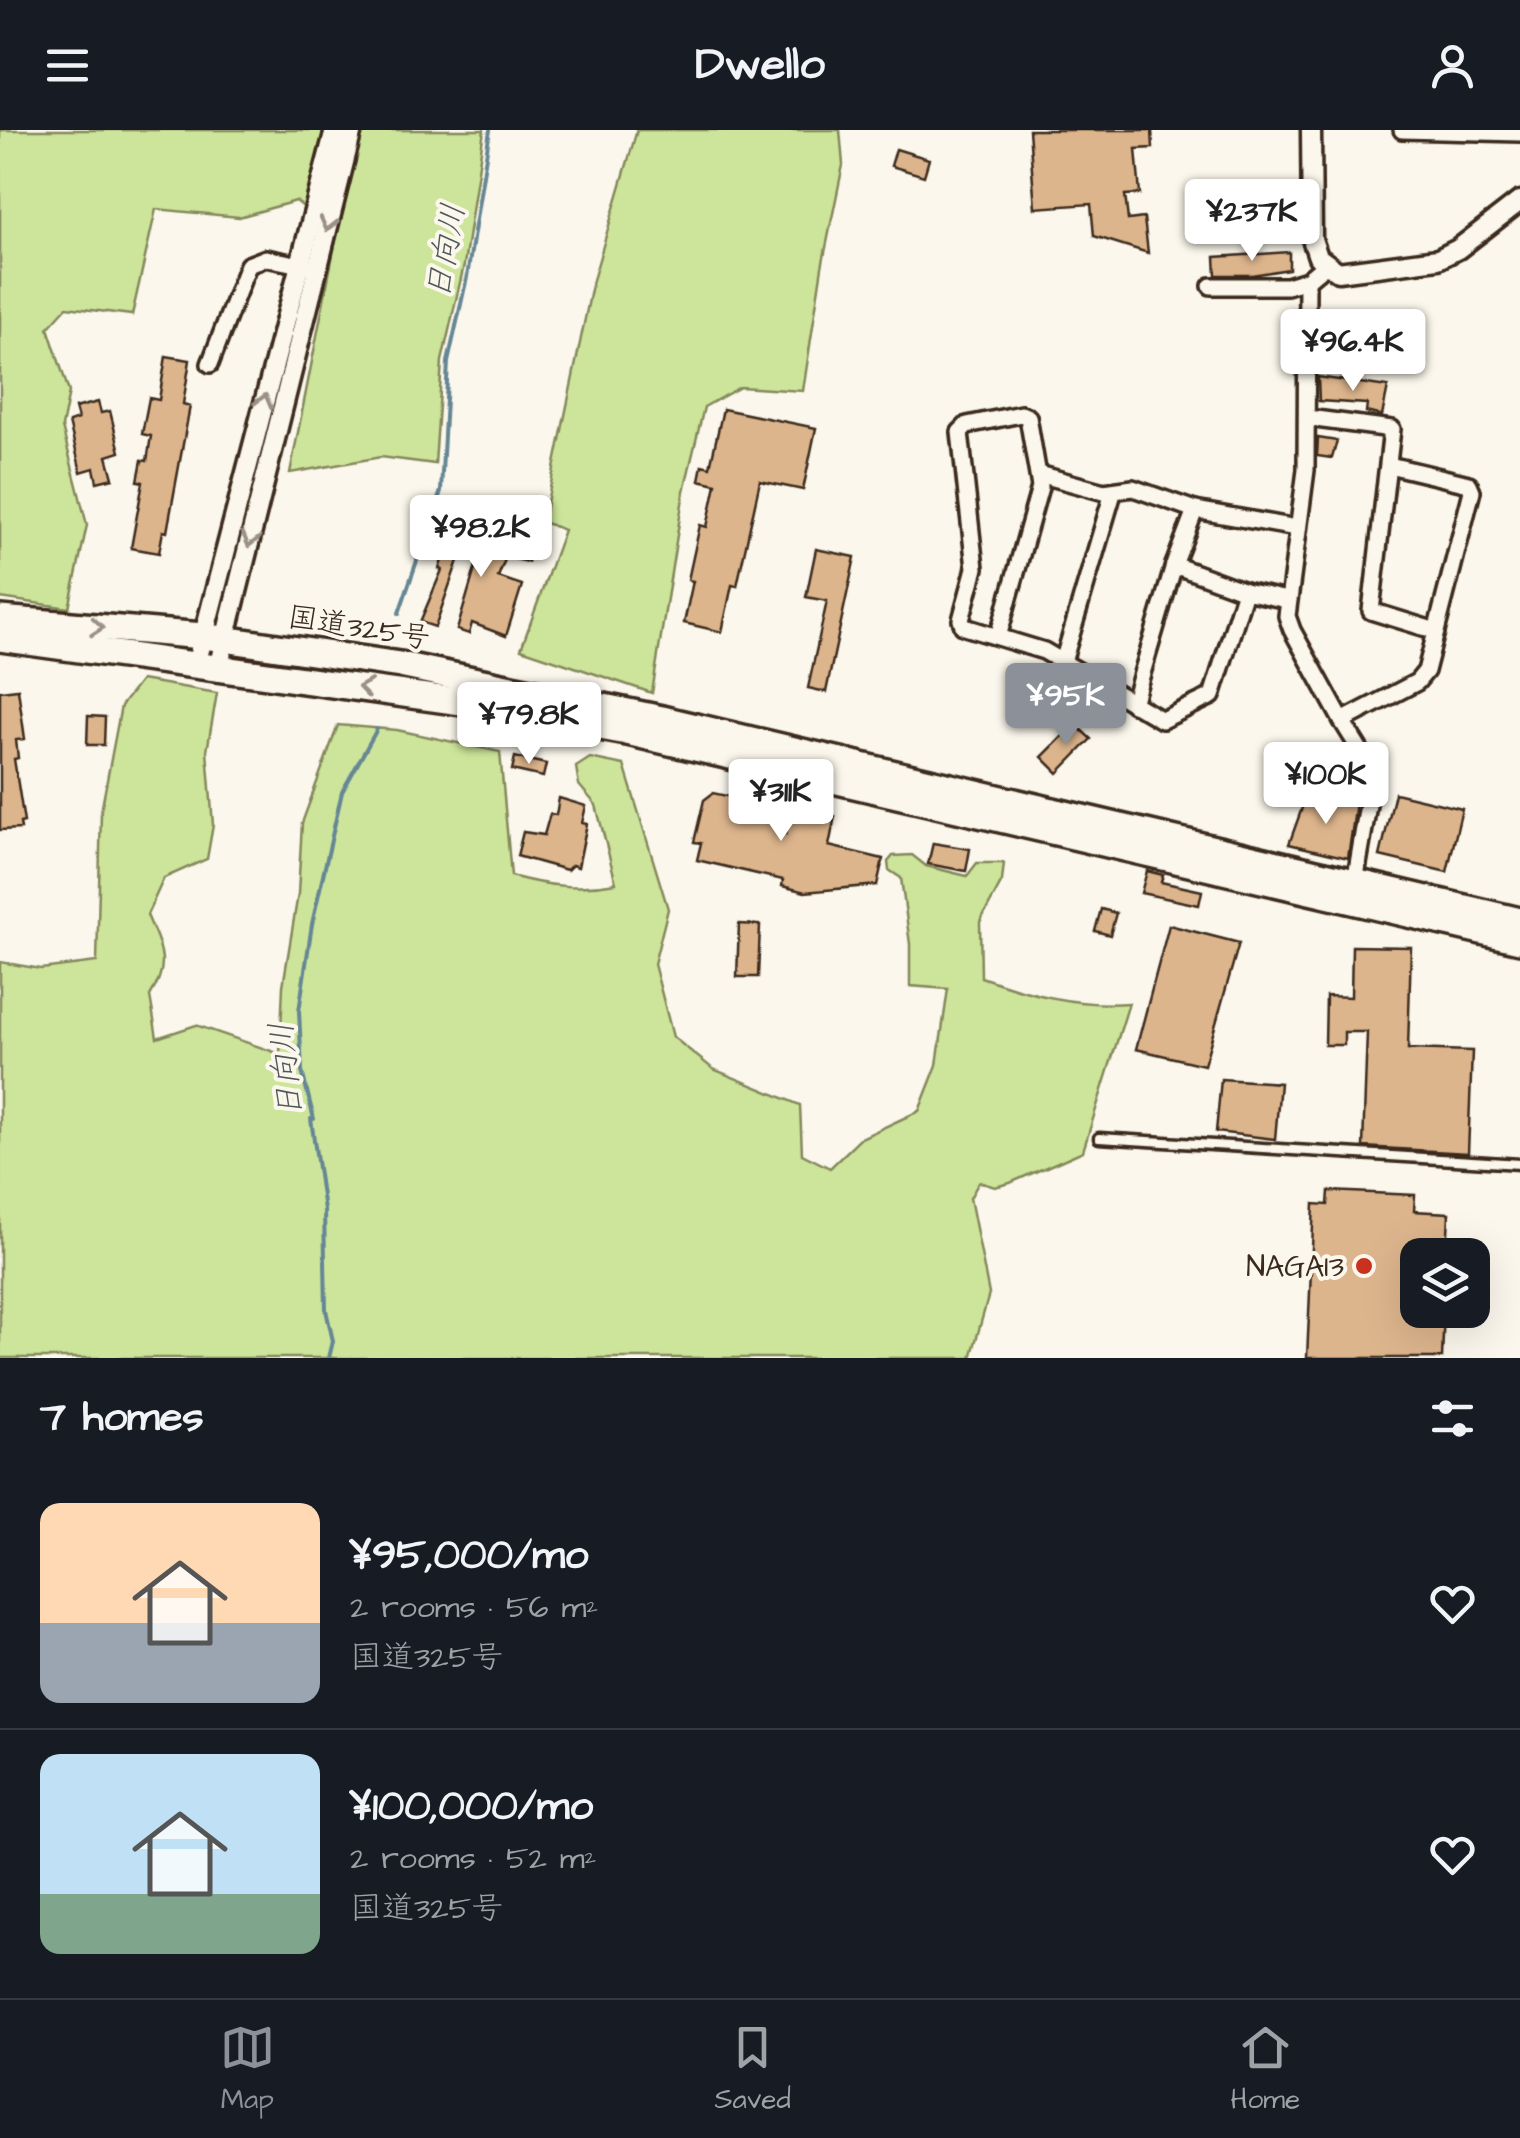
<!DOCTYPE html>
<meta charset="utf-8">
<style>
:root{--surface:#171b24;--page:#242831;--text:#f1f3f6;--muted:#9ea1a6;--line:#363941;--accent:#8c9099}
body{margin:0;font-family:"Architects Daughter","Klee One",sans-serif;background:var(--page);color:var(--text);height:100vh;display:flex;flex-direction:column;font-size:38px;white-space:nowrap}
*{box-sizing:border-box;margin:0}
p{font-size:32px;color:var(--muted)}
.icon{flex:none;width:55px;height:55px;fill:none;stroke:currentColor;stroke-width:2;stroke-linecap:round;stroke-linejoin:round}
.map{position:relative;height:1228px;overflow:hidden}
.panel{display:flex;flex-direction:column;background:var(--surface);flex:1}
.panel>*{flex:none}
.tools{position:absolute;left:1400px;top:1108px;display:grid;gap:20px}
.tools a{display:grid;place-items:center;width:90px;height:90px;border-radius:20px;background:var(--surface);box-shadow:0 10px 40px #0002;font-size:50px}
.price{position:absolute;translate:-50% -85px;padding:0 22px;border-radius:10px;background:#fff;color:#222;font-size:32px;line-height:65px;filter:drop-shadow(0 2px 5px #0008)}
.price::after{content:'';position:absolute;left:50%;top:60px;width:30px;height:22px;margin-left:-15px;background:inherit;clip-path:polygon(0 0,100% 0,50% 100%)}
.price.current{background:var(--accent);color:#fff}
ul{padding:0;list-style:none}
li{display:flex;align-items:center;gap:30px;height:250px;padding:0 40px}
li+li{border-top:2px solid var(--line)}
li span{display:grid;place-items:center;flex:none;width:280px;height:200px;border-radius:20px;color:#555}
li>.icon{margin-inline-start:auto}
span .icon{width:120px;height:120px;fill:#fffc;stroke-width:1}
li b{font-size:42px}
h2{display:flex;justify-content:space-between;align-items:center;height:120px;padding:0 40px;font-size:42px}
header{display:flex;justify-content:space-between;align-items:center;height:130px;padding:0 40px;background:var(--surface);font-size:45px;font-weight:800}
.menu{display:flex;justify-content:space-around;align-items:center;height:140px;border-top:2px solid var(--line);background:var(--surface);font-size:28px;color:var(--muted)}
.menu a{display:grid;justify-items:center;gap:5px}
.menu .current{color:var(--accent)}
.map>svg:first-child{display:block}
.green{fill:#cde59b;stroke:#84885c;stroke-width:2.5}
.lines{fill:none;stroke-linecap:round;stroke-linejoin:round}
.stream{stroke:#658694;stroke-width:4}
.building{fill:#ddb58d;stroke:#3b2a1e;stroke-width:2.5}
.service-casing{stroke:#3b2a1e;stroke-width:15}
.minor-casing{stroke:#3b2a1e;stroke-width:22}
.tertiary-casing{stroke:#3b2a1e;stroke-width:25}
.trunk-casing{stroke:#3b2a1e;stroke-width:32}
.service{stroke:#fbf7ec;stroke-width:8}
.minor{stroke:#fbf7ec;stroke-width:15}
.tertiary{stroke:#fbf7ec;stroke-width:18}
.trunk{stroke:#fbf7ec;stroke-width:25}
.oneway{stroke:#9b9085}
.poi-dot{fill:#c8321e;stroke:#fbf7ec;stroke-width:4}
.labels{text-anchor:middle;stroke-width:8;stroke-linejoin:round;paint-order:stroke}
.street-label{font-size:30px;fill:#3b2a1e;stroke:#fbf7ec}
.poi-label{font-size:30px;fill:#3b2a1e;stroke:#fbf7ec;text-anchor:end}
.water-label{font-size:32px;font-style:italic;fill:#505859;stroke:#fbf7ec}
</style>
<header><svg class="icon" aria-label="menu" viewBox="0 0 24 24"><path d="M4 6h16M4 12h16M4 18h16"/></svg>Dwello<svg class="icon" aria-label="person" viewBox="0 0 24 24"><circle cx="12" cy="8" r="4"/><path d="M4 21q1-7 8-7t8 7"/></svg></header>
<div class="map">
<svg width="1520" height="1228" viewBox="0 0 1520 1228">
<rect width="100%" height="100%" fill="#fbf7ec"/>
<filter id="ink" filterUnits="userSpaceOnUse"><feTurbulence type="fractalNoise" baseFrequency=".01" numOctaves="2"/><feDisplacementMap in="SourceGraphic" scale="20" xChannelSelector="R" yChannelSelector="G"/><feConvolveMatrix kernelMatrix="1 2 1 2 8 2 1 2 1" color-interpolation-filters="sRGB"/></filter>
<g filter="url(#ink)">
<!-- green -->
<g class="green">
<polygon points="0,0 484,0 464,135 442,231 435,334 381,327 290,343 337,104 296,71 239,87 156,79 132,185 67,177 48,198 69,262 62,297 87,395 69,478 0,468"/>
<polygon points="637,0 840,0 843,35 822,137 803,261 740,257 704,277 684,361 652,563 521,519 564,400 543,392 593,150"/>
<path d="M141 550 217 563 207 621 213 695 207 729 164 748 147 785C161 818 171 834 150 866L157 908 196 895 280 924 283 856 298 764 302 693 338 595 397 600 500 622 511 746C547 756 579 760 616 753L596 675 579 655 576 637 590 628 624 635 668 779 654 834 673 907 713 939 800 975 802 1024 830 1038 861 1008 919 981 937 935 948 859 910 856V814L901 748 889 740 888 732 893 726 912 725 926 736 967 746 977 733H1004L1002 751 980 792 981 847C1029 864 1077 877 1129 873L1083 1021 1010 1053 995 1057 979 1052 970 1068 989 1164 971 1228H0V832L41 839 97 832 101 682 121 576Z"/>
</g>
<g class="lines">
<!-- stream -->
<g class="stream">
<polyline points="399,483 441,361 448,232 467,147 490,0"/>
<polyline points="329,1228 333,1211 326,1180 324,1080 311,989 314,989 302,941 299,881 312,794 342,662 377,599"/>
</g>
</g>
<!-- building -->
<g class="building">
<polygon points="1029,0 1152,0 1153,18 1136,19 1140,64 1125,65 1128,90 1144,88 1148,123 1094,106 1091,74 1035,78"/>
<polygon points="896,19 929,29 924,46 891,36"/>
<polygon points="1289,122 1289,139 1252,145 1216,145 1215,127"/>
<polygon points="166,226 190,230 183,274 190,276 167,402 163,401 159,423 131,418 143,352 138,351 142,330 147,331 151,306 142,304 149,268 159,270"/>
<polygon points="1318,247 1388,257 1382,286 1366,282 1367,274 1319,271"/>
<polygon points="98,272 101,283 110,281 120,322 107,326 113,348 97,352 94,338 81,342 69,292 78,289 75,278"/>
<polygon points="723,279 816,298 803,360 760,351 737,456 732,455 722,502 684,493 693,451 688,450 700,395 707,397 716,354 699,350 702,335 710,337"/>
<polygon points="1318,308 1337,311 1332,328 1317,326"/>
<polygon points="462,397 533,409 528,432 506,427 498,447 522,455 506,506 472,493 469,504 457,500 479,425 462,419 435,497 420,492 442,440 439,439 451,404 460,406"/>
<polygon points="816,419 855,427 826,562 808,558 827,471 806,467"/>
<polygon points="18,559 25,609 16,610 18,628 14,629 24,692 20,693 21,699 0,700 0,561"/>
<polygon points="88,586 105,587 104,615 87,615"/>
<polygon points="1075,594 1091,609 1058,643 1042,627"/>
<polygon points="515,627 546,634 543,647 512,640"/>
<polygon points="748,658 769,663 766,673 786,703 794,661 815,666 813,675 824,677 823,683 835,686 829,716 883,729 877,755 805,762 782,756 783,750 697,730 701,713 694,712 704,670 713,663 745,670"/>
<polygon points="1395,663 1462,679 1447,742 1380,726"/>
<polygon points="1357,666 1348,728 1289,714 1303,675"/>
<polygon points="559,668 586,676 582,693 587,694 578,737 572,735 567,740 517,726 523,702 544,705 550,684 556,685"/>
<polygon points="933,713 970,719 966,741 928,734"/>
<polygon points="1147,741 1163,745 1161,752 1202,761 1199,775 1141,763"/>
<polygon points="1101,779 1116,783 1110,805 1095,801"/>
<polygon points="739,794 760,795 758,847 737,847"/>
<polygon points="1169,795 1239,813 1204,935 1136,919"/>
<polygon points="1352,816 1411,817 1408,919 1472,921 1468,1023 1363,1017 1367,902 1344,902 1344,915 1325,915 1326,866 1351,867"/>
<polygon points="1221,949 1280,953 1275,1009 1216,1002"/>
<polygon points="1329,1061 1415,1065 1414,1081 1449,1083 1447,1125 1418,1125 1418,1180 1444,1180 1442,1228 1307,1228 1314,1074 1328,1075"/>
</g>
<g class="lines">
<!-- service casing -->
<g class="service-casing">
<polyline id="service" points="1099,1008 1520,1034"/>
</g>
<!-- minor casing -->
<g class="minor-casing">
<g id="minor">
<polyline points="1402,0 1520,3"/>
<polyline points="1307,150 1306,340 1287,486 1292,500 1342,591 1417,552 1426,541 1472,361 1469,354 1389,335"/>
<polyline points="1211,156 1287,156 1307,150 1325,135"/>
<polyline points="210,234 248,135 266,128 310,137"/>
<polyline points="1308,288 1392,299 1371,481 1436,501"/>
<polyline points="1039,344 1104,362 1133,358 1195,380 1297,398"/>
<polyline points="1174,435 1245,461"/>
<polyline points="998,507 1040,357 1028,287 1021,284 967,295 960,302 975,438 961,490 963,496 965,497 1044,521 1162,590 1212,566 1245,461 1287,470"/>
<polyline points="1063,532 1113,363"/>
<polyline points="1133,574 1174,435 1195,380"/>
<polyline points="1342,591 1365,628 1372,651 1354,758"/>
</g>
</g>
<!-- tertiary casing -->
<g class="tertiary-casing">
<g id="tertiary">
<polyline points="1311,0 1312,109 1318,127 1338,142 1438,129 1458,119 1520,71"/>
<polyline points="196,535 335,0"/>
<polyline points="218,538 352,0"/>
</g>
</g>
<!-- trunk casing -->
<g class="trunk-casing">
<g id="trunk">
<polyline points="0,489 203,506 400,535 662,589 1520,791"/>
<polyline points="0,508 476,574 627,602 1520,810"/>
</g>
</g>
<!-- service -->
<use href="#service" class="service"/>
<!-- minor -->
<use href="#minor" class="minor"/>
<!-- tertiary -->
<use href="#tertiary" class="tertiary"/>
<!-- trunk -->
<use href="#trunk" class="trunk"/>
</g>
<!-- one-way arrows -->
<defs><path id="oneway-chevron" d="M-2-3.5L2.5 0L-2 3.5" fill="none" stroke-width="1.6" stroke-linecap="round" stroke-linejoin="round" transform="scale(2.5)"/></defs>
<g class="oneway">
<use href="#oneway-chevron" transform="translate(328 94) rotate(104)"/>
<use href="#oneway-chevron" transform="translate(264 271) rotate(-75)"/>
<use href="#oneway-chevron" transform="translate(250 410) rotate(105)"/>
<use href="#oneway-chevron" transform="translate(97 497) rotate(5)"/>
<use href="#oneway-chevron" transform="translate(365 558) rotate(-172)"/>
</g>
</g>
<!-- markers -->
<circle class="poi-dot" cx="1364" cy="1136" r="10"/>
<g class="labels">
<!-- street labels -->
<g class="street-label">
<text transform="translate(359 497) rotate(9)" y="10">国道325号</text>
</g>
<!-- poi labels -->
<g class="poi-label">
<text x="1344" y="1146">NAGAI3</text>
</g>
<!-- water labels -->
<g class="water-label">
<text transform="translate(445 121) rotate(-80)" y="11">日向川</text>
<text transform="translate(285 940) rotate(-96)" y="11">日向川</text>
</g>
</g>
</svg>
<div class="tools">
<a><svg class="icon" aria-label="layers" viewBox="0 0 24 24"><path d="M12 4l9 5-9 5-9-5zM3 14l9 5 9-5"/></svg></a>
</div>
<b class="price" style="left:1252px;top:134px">¥237K</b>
<b class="price" style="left:1353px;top:264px">¥96.4K</b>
<b class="price" style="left:481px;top:450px">¥98.2K</b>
<b class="price current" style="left:1066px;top:618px">¥95K</b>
<b class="price" style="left:529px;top:637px">¥79.8K</b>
<b class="price" style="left:1326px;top:697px">¥100K</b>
<b class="price" style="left:781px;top:714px">¥311K</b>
</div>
<section class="panel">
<h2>7 homes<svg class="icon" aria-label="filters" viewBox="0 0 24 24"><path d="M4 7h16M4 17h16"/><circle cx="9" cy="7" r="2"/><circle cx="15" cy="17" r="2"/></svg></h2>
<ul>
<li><span style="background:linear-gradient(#ffd9b3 60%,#9aa5b1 0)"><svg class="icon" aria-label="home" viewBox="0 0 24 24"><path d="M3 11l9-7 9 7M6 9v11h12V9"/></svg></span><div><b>¥95,000/mo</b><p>2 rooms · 56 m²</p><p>国道325号</p></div><svg class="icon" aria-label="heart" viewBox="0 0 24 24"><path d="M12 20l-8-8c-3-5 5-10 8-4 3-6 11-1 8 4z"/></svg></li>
<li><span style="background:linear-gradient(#bfe0f5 70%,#7fa58c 0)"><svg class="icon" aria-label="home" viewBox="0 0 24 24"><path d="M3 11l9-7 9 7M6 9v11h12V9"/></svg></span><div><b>¥100,000/mo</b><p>2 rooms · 52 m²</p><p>国道325号</p></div><svg class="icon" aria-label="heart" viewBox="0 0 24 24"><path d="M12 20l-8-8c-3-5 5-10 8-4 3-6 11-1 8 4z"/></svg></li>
</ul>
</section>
<nav class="menu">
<a class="current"><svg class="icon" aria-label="map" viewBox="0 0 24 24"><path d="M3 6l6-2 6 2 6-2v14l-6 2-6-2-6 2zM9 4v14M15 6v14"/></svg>Map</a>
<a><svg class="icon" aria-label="saved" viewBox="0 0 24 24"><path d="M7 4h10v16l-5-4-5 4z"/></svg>Saved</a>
<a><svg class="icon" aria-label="home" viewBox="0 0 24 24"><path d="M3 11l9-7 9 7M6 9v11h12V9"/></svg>Home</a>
</nav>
